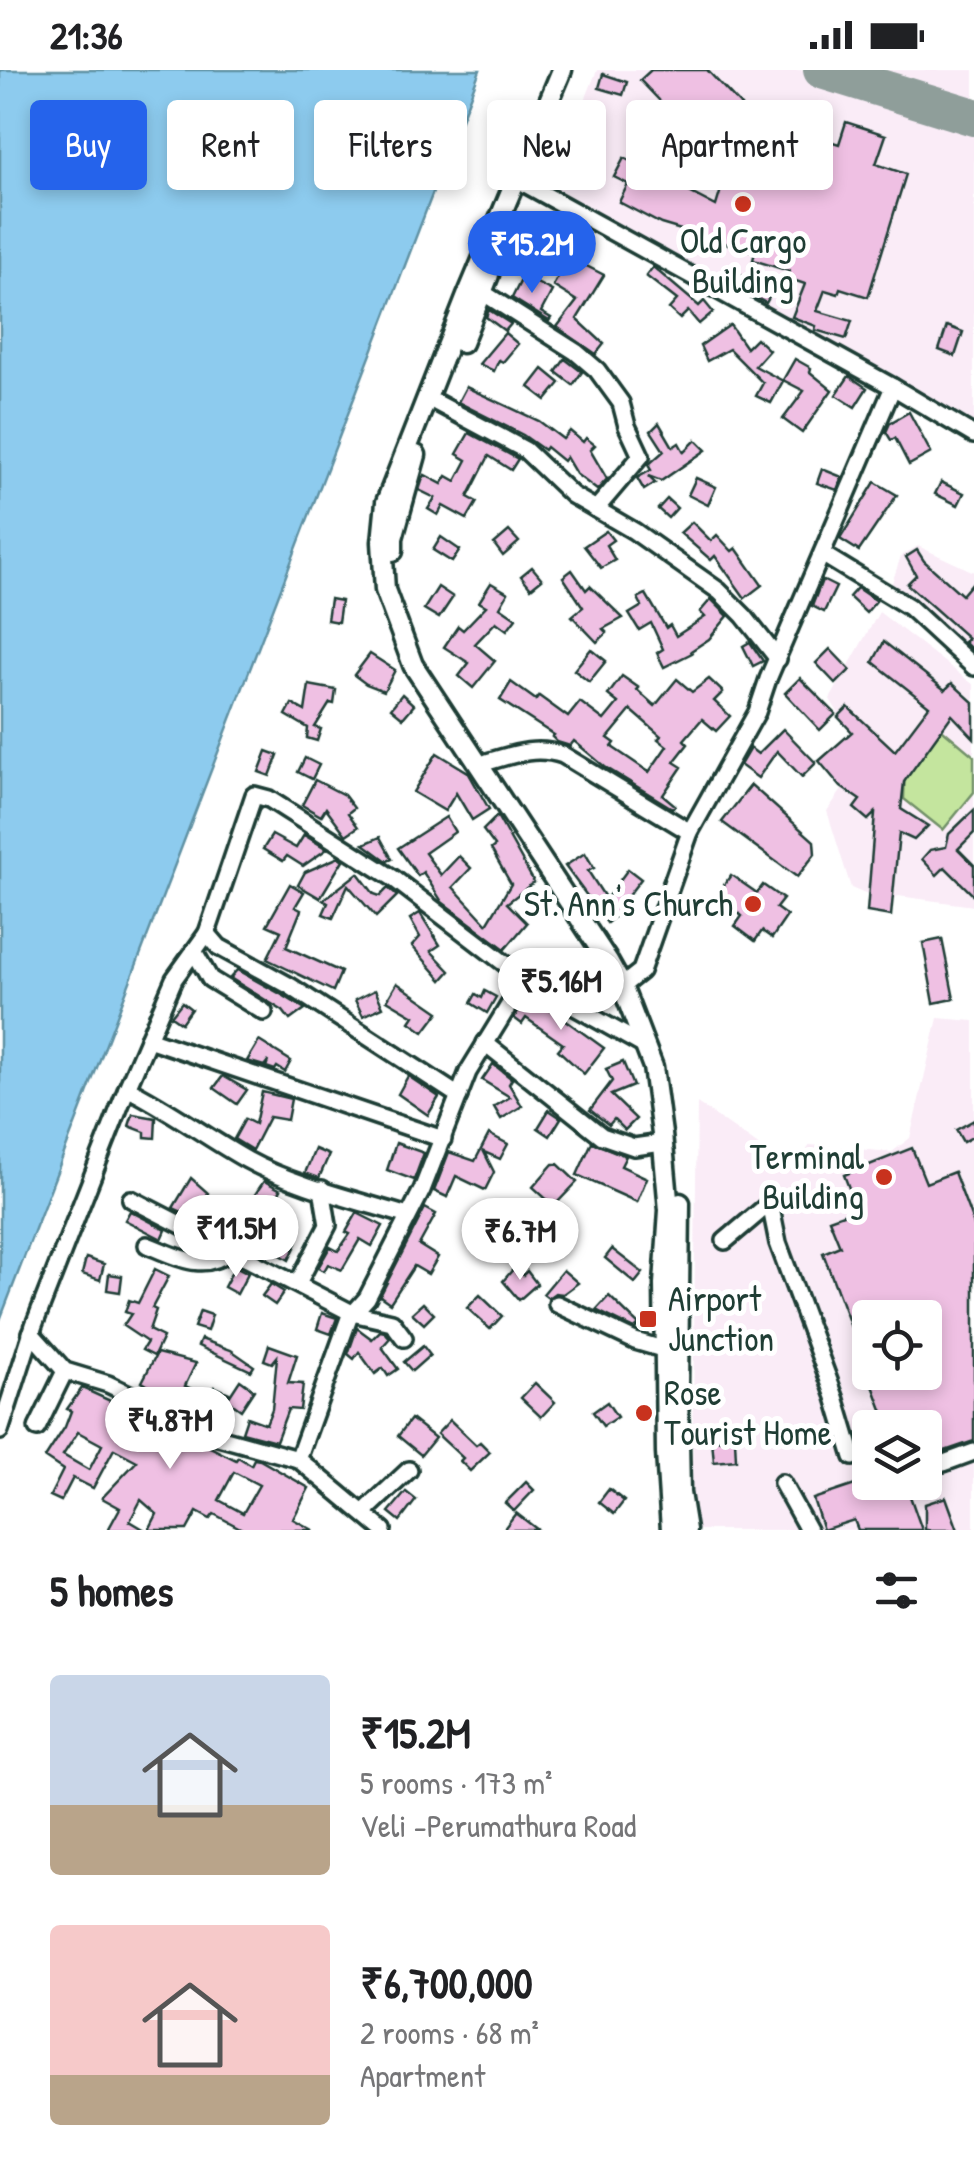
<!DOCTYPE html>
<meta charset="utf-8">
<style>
:root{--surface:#fff;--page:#f2f2f2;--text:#202124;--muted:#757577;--accent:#2563eb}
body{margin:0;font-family:"Patrick Hand",sans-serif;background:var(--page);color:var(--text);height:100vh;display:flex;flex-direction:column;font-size:38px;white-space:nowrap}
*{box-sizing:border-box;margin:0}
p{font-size:32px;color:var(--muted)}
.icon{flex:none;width:55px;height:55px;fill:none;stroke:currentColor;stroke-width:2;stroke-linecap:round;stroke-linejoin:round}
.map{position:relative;height:1460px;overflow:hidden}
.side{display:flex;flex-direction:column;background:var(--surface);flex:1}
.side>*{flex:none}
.guide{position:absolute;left:30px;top:30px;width:915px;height:90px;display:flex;gap:20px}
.buttons{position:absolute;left:852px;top:1230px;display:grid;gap:20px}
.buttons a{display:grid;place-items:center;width:90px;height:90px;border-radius:10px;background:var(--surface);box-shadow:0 5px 15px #0003;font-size:50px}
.price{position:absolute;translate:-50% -85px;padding:0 22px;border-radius:35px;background:#fff;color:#222;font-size:32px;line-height:65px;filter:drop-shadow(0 2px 5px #0008)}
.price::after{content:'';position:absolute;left:50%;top:60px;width:30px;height:22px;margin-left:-15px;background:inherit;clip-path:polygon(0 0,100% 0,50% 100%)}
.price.on{background:var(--accent);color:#fff}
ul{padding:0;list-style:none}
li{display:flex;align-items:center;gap:30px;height:250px;padding:0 50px}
li span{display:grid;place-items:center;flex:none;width:280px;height:200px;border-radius:10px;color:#555}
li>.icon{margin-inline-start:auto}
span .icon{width:120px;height:120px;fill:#fffc;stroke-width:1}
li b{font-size:42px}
h2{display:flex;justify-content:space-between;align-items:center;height:120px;padding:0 50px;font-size:42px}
.chip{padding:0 35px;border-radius:10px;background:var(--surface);box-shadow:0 5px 15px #0003;font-size:35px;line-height:90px}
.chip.on{background:var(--accent);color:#fff}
.status{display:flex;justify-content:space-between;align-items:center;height:70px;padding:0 50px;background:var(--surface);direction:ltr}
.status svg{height:28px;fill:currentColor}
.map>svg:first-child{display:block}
.built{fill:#faecf7;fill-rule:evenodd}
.green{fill:#c4e59e;stroke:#729169;stroke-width:2.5}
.water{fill:#8dcbee;stroke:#6192a4;stroke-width:2.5}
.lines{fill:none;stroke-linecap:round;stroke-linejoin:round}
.taxiway{stroke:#8f9e9a;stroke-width:38}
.building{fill:#efc0e3;stroke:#1f3d34;stroke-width:2.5;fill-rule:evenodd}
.minor-casing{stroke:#1f3d34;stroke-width:22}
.major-casing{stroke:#1f3d34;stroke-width:25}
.minor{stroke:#fff;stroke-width:15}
.major{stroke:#fff;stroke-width:18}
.poi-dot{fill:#c8321e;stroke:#fff;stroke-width:4}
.labels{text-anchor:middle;stroke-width:10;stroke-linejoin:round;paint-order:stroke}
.poi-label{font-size:35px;fill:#1f3d34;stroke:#fff;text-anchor:end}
</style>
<div class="status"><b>21:36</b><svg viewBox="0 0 49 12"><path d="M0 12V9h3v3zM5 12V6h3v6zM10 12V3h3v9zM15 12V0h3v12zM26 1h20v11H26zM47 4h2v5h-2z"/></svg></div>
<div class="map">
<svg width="974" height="1460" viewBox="0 0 974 1460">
<rect width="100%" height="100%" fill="#fff"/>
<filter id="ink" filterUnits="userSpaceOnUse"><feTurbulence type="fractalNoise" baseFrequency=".01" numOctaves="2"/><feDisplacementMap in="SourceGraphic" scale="20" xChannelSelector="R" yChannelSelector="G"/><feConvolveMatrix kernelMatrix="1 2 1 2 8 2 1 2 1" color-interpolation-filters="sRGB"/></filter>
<g filter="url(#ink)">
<!-- built -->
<g class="built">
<polygon points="597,0 974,0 974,357 870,295 547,126"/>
<polygon points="918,476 974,502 974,592 891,516 901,486"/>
<polygon points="879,542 974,615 974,836 898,826 889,834 851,818 827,741 849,710 859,678 830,629"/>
<path d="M938 948 974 951V1460H697L692 1434 697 1033 793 1100 810 1075 892 1082 910 1068ZM870 1248H925V1302H870ZM870 1358H925V1412H870Z"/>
</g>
<!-- green -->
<polygon class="green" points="937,655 974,686 974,722 943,760 904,729 905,693"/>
<!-- water -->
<polygon class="water" points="0,0 480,0 0,1250"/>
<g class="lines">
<!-- taxiway -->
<polyline class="taxiway" points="822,0 974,47"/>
</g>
<!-- building -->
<g class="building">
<polygon points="651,0 707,0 741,36 701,74 640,10"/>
<polygon points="603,4 627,12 623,25 599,18"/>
<polygon points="744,44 839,74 846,52 886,65 876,94 906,104 868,227 840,218 838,224 825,220 817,241 852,251 846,269 815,260 816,256 792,247 805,214 787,208 789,201 753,190 755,182 661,154 619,132 628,114 614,107 624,88 716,136"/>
<polygon points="569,187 604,205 577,249 604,274 596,284 557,257 577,231 553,216"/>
<polygon points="653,197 699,236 704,231 713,242 699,254 688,241 680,249 669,239 677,230 646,206"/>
<polygon points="726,197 772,222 766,233 720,208"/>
<polygon points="523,206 552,221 541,242 551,248 549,251 512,228"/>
<polygon points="489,240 511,254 505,261 486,247"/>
<polygon points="730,255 746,278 756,268 769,280 755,296 783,311 771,333 756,326 763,313 729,279 707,291 700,276"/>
<polygon points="947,256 963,262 955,286 939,280"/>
<polygon points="505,263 518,274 503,292 499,290 494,301 479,294"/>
<polygon points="565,289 582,302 573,315 556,302"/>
<polygon points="795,289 811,298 810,302 832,320 802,363 783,349 804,321 783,310"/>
<polygon points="543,299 560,313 546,330 529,317"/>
<polygon points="849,306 867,318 855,337 836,325"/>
<polygon points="466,317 539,351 563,369 570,361 583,372 586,368 595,375 590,380 607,409 597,420 576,404 566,387 563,391 546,377 544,380 523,365 458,332"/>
<polygon points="909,342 931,383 909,395 895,368 891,370 886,362 890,353"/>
<polygon points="659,353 673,377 679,373 684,382 696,370 706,380 661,411 648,406 655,413 644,420 637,408 651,400 648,395 664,381 651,361"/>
<polygon points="469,363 518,389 511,400 489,386 468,427 477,432 467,449 443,436 438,445 428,439 435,428 419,420 422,411 425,405 442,414 447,406 456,411 467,390 457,384"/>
<polygon points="822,399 842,407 837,420 817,413"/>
<polygon points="696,408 716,417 708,435 688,425"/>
<polygon points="875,412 897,425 859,481 840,469"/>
<polygon points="941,412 964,423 958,435 935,424"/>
<polygon points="667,429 677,438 668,448 658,439"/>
<polygon points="692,452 711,471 717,465 732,481 736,478 762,515 745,528 715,486 711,490 680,463"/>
<polygon points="509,461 519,472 503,486 494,474"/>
<polygon points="606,461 613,470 606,475 615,490 601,498 584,476"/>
<polygon points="441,467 460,480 452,492 433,480"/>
<polygon points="917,480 924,491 962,525 974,511 974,582 964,572 968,568 907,514 916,505 906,487"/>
<polygon points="532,497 542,509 531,518 521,506"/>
<polygon points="572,500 586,520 590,516 623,548 603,559 607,563 597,572 572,546 583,537 563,507"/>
<polygon points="822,510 836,517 824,542 812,536"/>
<polygon points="491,513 508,523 500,537 516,548 507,560 496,552 475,574 495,591 473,618 459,606 469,593 444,577 458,556 463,560 486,536 479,532"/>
<polygon points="438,517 453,527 439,548 424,539"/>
<polygon points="857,518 876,531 866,543 849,527"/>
<polygon points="646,524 666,558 670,555 676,566 705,547 700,542 711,529 728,546 709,569 691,581 692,583 664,597 657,583 663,579 651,553 639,560 629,544 642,536 638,528"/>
<polygon points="330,529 341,531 338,552 327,550"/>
<polygon points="750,572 763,591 753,596 743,576"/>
<polygon points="884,572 945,620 952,613 974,633 974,668 952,645 904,712 901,739 928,756 914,770 899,763 891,846 867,842 875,743 868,750 854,738 860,730 841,717 819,691 852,662 838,647 848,637 895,681 929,636 873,592"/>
<polygon points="591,579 606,591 589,612 574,600"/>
<polygon points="830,579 850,600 836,614 816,593"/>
<polygon points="370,584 395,600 384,621 366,614 354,605"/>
<path d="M622 606 639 618 637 620 655 636 677 609 692 622 709 609 723 622 714 631 730 646 716 661 702 649 684 670 688 674 674 692 682 697 663 725 675 735 672 738 605 697 574 671 570 676 557 672 552 667 554 665 500 630 511 612 536 630 539 626 568 647 580 632 604 650 618 633 608 625ZM631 640 661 666 658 669 667 676 649 702 612 677 615 673 608 668Z"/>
<polygon points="800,608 836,644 820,660 785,623"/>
<polygon points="309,615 336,620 334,634 330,633 315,657 321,659 317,671 307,668 308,658 286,645 292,634 305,641"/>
<polygon points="402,624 414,635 403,648 391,638"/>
<polygon points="783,659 816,693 802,707 777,681 758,708 740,695 750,678 758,684"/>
<polygon points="267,681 278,685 270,706 259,702"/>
<polygon points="437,683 468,702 489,739 472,750 456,723 445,741 413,722"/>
<polygon points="305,688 319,695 312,709 298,702"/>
<polygon points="315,710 344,725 354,738 348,743 358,757 346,765 326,738 321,746 302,735"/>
<polygon points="751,715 814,771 815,784 797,807 722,752"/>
<polygon points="974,740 974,763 958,779 974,795 974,826 945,797 937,805 922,789 930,780 946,777 949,764"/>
<polygon points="497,746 534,812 507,833 527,853 505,879 442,832 423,802 418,806 398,778 446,747 455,762 425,783 441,805 459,786 471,798 453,817 487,854 511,814 491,779 495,776 483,760"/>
<polygon points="272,765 296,778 304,765 327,779 303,796 287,786 283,791 263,779"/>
<polygon points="380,767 392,789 387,791 364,774"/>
<polygon points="585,783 594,798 588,801 606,829 628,799 641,809 617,840 620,842 607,853 565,796"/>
<polygon points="339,787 343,790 320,828 298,815 305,802"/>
<polygon points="358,803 374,824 380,826 388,818 397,826 376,847 348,815 333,848 323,844 328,833 323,830"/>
<polygon points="731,805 757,823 763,815 783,829 776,838 787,846 772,868 762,861 755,871 735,856 742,846 716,826"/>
<polygon points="290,814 304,822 295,837 301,840 286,877 341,902 333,921 267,889 281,861 267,855"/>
<polygon points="420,843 440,875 431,881 450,901 442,910 412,876 420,867 410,849"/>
<polygon points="942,869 954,929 934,933 923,873"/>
<polygon points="237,900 284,926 305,939 290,950 283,941 230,908"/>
<polygon points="397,913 439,942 424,962 410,952 414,946 387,930"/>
<polygon points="375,920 383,937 363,946 355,930"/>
<polygon points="485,921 496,927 487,943 471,933 476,924 482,928"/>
<polygon points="529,924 604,978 584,1004 558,980 563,974 526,948 522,954 514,948"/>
<polygon points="182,932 191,939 181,953 171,946"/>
<polygon points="259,971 291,991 285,1002 277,997 275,1000 266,997 268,991 264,996 247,991"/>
<polygon points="623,992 633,1016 611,1025 636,1049 625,1060 614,1049 609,1055 590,1040 612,1011 606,999"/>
<polygon points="493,994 512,1009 509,1014 522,1036 501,1049 494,1037 510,1027 482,1010"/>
<polygon points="223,1006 247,1020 237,1034 214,1018"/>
<polygon points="408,1006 439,1027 428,1045 398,1024"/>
<polygon points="262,1022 291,1029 287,1050 269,1047 252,1080 234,1069 245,1049 255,1054"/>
<polygon points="549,1040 561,1048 550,1066 538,1058"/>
<polygon points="133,1044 156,1048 155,1068 145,1067 145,1062 129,1056"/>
<polygon points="974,1050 974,1066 963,1072 956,1060"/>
<polygon points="489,1064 508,1074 500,1089 484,1082 494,1102 485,1120 456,1106 447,1127 434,1121 449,1082 475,1091"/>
<polygon points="592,1072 626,1086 621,1096 647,1108 637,1132 577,1105"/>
<polygon points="396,1073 424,1083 414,1110 387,1100"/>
<path d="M912 1078 926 1113 954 1102 974 1155V1371L942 1382 925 1381V1358H889L823 1183 840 1176 829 1149 857 1139 844 1105ZM870 1248H925V1302H870Z"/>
<polygon points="315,1079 329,1085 319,1108 305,1103"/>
<polygon points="553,1094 558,1094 577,1112 554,1136 533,1117"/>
<polygon points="191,1108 208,1123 197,1149 173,1138"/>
<polygon points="264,1111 281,1120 269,1139 252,1129"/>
<polygon points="425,1138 436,1144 419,1175 438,1187 428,1204 414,1196 390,1233 380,1226"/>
<polygon points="130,1141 166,1160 162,1169 125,1150"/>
<polygon points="237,1143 245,1147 242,1164 252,1166 250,1178 226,1163"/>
<polygon points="357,1143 383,1156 372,1176 360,1169 342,1200 328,1194 324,1201 318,1198 330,1177 338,1181 350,1164 346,1162"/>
<polygon points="495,1158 502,1169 482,1183 474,1172"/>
<polygon points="271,1160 297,1173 289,1190 261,1173"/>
<polygon points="612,1179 643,1203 635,1213 605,1188"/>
<polygon points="86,1188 104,1194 100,1210 82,1204"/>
<polygon points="235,1196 248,1203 237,1224 224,1217"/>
<polygon points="515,1197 523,1205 527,1201 537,1214 519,1230 503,1211"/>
<polygon points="155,1199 169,1206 152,1238 156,1240 149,1260 163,1267 154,1286 142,1280 147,1272 123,1256 131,1244 125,1242 129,1230 138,1233"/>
<polygon points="563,1200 578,1213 563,1224 555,1223 548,1228 543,1224"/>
<polygon points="109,1204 122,1206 120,1222 107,1220"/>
<polygon points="271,1214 284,1222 275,1235 262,1226"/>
<polygon points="480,1225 502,1246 490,1259 467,1238"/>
<polygon points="609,1226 639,1255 635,1259 596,1240"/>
<polygon points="423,1233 434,1244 424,1254 412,1243"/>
<polygon points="200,1241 212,1245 207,1261 194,1257"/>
<polygon points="322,1243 337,1248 331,1264 317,1259"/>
<polygon points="357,1258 372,1269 380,1261 385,1262 390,1268 382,1277 398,1299 388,1306 383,1298 375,1304 359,1282 354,1289 348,1284"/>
<polygon points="201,1269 231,1280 254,1296 251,1301 198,1276"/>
<polygon points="269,1275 297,1285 288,1313 303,1314 300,1340 288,1339 276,1371 242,1362 247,1347 266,1354 272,1339 277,1287 272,1293 264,1290"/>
<polygon points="423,1276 430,1285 412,1301 404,1292"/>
<polygon points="157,1283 196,1293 185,1316 210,1328 215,1317 229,1323 215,1353 164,1328 165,1325 142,1312"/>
<polygon points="240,1310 254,1320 241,1340 227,1330"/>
<polygon points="535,1313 555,1332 541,1347 521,1328"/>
<path d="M82 1318 119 1335 121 1333 236 1390 238 1387 251 1395 254 1389 260 1390 309 1418 293 1449 313 1460H244L214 1444 210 1449 197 1442 187 1460H149L157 1444 141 1430 130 1451 145 1460H108L120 1438 102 1428 137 1391 114 1379 93 1418 73 1408 61 1431 50 1426 63 1400 45 1388 65 1357 71 1341 67 1339ZM78 1362 102 1375 89 1400 63 1385ZM234 1402 259 1415 243 1443 219 1430Z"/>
<polygon points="607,1332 617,1347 603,1356 593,1342"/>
<polygon points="411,1349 435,1368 421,1385 398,1366"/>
<polygon points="450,1350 476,1375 480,1372 490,1382 470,1401 460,1391 463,1388 437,1364"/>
<polygon points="735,1369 736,1390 714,1392 712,1370"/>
<polygon points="870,1410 870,1412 905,1412 922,1460 858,1460 854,1450 823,1460 813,1429"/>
<polygon points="526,1412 534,1420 514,1441 505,1433"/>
<polygon points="609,1419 624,1431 614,1444 599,1432"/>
<polygon points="406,1422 416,1430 400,1451 389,1442"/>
<polygon points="946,1427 958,1460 925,1460 925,1434"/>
<polygon points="516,1443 538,1460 503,1460"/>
</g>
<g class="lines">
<!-- minor casing -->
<g class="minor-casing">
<g id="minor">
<polyline points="527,115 893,317 974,365"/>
<polyline points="482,222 576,282 597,300 621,333 627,356 641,386 596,439"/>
<polyline points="437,333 525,380 572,425 634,461 719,521 744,546 778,589"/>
<polyline points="822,484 909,537 974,597"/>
<path d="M487 692C514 684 536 676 563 685L690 762"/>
<polyline points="207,863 219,877 290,916 459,1026"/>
<polyline points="194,881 210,909 264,942"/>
<polyline points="622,916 641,901 690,762 757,642 768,609 893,317"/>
<polyline points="148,969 443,1069"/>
<polyline points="485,973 602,1066 634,1077 662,1073"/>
<path d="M127 1018C169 1039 206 1067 247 1090 292 1115 359 1131 408 1146"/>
<polyline points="131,1129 352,1243 392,1252 404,1268"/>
<polyline points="725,1171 770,1133 778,1173 835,1327 853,1387"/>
<path d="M147 1175C176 1186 203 1204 231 1180"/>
<polyline points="298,1213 328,1155 322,1119"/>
<polyline points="557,1234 635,1271 666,1280"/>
<polyline points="31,1263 65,1301 108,1314 218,1367 298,1389 383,1460"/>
<polyline points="37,1358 65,1301"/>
<polyline points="0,1361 34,1255 127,1018 174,909 207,863 254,725 269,729 393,808 525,909 646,977"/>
<polyline points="298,1389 349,1248 367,1228 422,1120 468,1002 525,909"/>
<polyline points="925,1392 944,1393 974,1382"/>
<polyline points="782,1413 808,1460"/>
<polyline points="363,1443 409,1400"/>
</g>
</g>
<!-- major casing -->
<g class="major-casing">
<g id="major">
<polyline points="562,0 467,226 386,432 382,472 385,520 413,595 608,891 622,916 653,997 662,1064 669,1140 664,1214 666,1383 671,1460"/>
<polyline points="462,273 489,205"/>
<polyline points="393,481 393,468 416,385"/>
<polyline points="680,1133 678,1319 680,1423 686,1460"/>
</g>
</g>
<!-- minor -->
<use href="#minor" class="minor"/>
<!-- major -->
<use href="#major" class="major"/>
</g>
</g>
<!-- markers -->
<g class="poi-dot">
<circle cx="743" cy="134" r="10"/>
<circle cx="753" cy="834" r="10"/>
<circle cx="884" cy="1107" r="10"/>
<rect x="638" y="1239" width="20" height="20" rx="5"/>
<circle cx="644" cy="1343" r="10"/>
</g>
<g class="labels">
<!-- poi labels -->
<g class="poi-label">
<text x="743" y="183" text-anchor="middle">Old Cargo<tspan x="743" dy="40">Building</tspan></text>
<text x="733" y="846">St. Ann's Church</text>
<text x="864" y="1099">Terminal<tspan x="864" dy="40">Building</tspan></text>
<text x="668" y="1241" text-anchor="start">Airport<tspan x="668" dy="40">Junction</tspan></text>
<text x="664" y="1335" text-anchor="start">Rose<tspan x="664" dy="40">Tourist Home</tspan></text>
</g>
</g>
</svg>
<div class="buttons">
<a><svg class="icon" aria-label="locate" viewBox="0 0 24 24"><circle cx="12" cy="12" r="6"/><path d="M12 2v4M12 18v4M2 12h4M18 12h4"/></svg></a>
<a><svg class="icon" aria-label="layers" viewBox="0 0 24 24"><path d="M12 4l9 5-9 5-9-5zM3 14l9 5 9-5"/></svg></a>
</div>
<b class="price on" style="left:532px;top:226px">₹15.2M</b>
<b class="price" style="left:561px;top:963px">₹5.16M</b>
<b class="price" style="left:236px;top:1210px">₹11.5M</b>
<b class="price" style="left:520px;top:1213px">₹6.7M</b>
<b class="price" style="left:170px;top:1402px">₹4.87M</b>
<div class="guide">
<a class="chip on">Buy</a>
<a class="chip">Rent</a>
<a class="chip">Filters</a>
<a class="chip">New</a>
<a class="chip">Apartment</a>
</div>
</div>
<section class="side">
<h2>5 homes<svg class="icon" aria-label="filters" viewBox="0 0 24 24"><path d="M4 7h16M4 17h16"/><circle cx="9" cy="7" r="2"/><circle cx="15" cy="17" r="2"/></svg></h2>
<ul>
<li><span style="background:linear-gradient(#c9d6e8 65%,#b9a48a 0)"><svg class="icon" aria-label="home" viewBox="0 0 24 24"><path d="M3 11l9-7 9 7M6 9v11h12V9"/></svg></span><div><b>₹15.2M</b><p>5 rooms · 173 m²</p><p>Veli -Perumathura Road</p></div></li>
<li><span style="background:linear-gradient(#f6c9c9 75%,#b9a48a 0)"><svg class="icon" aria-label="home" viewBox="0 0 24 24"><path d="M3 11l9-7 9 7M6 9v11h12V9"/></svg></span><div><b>₹6,700,000</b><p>2 rooms · 68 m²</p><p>Apartment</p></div></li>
</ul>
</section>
